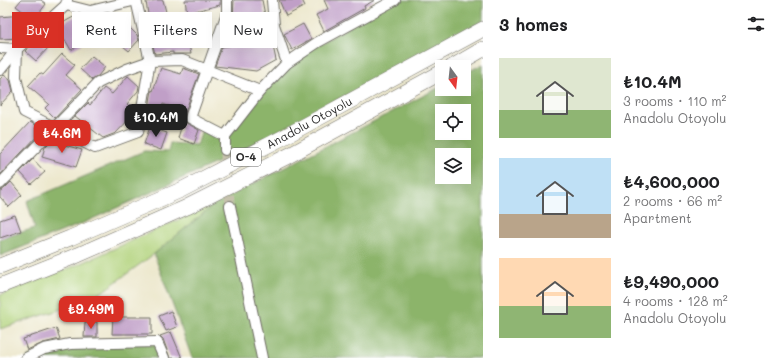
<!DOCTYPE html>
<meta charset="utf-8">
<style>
:root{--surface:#fff;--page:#f2f2f2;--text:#202124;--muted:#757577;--accent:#d93025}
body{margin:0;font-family:Mali,sans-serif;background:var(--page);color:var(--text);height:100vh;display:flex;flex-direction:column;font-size:15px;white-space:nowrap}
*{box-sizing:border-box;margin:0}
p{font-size:13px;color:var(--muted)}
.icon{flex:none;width:22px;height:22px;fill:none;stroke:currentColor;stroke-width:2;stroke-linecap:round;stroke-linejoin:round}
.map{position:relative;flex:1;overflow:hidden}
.drawer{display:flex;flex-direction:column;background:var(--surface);width:300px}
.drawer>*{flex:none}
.guide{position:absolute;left:12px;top:12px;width:380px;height:36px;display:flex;gap:8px}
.needle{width:26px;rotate:165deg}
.buttons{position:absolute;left:435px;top:60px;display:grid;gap:8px}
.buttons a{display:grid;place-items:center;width:36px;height:36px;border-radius:0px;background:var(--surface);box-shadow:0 4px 16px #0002;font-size:20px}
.price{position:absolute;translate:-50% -34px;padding:0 9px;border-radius:8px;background:var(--accent);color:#fff;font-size:13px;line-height:26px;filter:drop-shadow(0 1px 2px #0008)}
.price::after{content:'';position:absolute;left:50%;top:24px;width:12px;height:9px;margin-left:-6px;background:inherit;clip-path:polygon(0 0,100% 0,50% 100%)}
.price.on{background:#222;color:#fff}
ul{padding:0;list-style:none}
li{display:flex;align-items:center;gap:12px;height:100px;padding:0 16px}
li span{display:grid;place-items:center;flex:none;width:112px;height:80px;border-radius:0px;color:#555}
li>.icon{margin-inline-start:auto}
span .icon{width:48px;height:48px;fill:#fffc;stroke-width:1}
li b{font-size:17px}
h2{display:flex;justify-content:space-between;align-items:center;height:48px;padding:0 16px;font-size:17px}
.chip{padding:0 14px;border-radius:0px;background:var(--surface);box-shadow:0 4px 16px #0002;font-size:14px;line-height:36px}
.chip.on{background:var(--accent);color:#fff}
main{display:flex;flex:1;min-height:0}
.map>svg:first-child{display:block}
.green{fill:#b1d27a;stroke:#6e7e52}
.forest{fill:#8cb46a;stroke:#5c704a;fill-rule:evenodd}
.building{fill:#c09fc7}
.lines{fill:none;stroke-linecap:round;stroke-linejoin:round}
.minor-tunnel{stroke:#c6c2ad;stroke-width:10;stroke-dasharray:10 5;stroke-linecap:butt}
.minor-casing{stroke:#6f6d64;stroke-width:12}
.highway-casing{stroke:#6f6d64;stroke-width:16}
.minor{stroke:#fff;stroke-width:10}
.highway{stroke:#fff;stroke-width:15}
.labels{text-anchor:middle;stroke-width:3;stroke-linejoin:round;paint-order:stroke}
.shield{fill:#fff;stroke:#6b6b6b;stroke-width:1}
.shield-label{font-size:11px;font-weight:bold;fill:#2b2b2b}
.street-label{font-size:12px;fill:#2b2b2b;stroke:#fff}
</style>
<main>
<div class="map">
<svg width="483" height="358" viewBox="0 0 483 358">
<rect width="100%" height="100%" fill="#fff"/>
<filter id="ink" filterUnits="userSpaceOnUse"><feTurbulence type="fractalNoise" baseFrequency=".025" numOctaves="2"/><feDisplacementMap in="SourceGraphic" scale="8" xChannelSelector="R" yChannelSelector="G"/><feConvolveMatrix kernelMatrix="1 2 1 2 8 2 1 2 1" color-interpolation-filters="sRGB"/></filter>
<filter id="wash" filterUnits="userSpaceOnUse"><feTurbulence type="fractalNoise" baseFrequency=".012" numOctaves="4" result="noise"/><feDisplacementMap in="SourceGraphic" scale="16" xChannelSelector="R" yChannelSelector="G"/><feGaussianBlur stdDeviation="0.9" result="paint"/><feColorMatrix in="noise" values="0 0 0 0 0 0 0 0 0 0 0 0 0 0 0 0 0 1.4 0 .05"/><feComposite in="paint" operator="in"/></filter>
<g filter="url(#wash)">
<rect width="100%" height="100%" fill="#ede8ce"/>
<!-- green -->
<polygon class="green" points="216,203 154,254 102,292 65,308 0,329 0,295 82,263"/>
<!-- forest -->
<g class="forest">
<polygon points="395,0 483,0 483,21 417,58 225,159 81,224 0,256 0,239 35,228 27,201 144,151 168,152 170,143 197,145 204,125 225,136 287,63"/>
<path d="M483 64V358H192L154 254 216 203 442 86V89H464V74ZM442 111H464V133H442ZM442 155H464V177H442Z"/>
<polygon points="157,342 164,358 26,358 44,349"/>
</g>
<g id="blocks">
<!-- building -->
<g class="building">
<polygon points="21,0 41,0 46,4 34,20 16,6"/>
<polygon points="157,0 163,0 167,16 149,20 146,2"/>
<polygon points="185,0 220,0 220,5 187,13"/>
<polygon points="234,0 262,0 265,15 247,19 250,37 270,32 276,60 256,71 215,66 222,47 234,45 230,24 231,21 233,21"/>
<polygon points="279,0 302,0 305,6 286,16"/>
<polygon points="324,0 375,0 364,6 365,8 324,31 316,15 328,9"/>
<polygon points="21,15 23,35 20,38 0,39 0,17"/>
<polygon points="77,15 79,15 87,29 84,31 89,40 71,50 57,26"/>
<polygon points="303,24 311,39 292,50 284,34"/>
<polygon points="128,26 137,35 139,40 129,51 116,40"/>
<polygon points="167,35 168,40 187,36 191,54 173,54 173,52 155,54 151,38"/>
<polygon points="38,39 48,48 36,61 25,51"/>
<polygon points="62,54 75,65 66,75 82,89 55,118 45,108 49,104 28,86 40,73 43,75"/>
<polygon points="92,56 105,67 98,76 92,80 80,69"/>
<polygon points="161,68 181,74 183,68 199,74 185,112 163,104 160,112 149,108 152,90 153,91"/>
<polygon points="4,75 10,80 13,91 0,105 0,79"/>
<polygon points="128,76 139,86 138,91 127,104 135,111 134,114 116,133 103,138 75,116 88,103 90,105 104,88 112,94"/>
<polygon points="183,121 199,130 194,144 178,138"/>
<polygon points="30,122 43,130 0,175 0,154"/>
<polygon points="150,127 167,133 161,150 144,144"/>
<polygon points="51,141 82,150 76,167 42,157 45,147"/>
<polygon points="33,159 45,172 31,184 20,172"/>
<polygon points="11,182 22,195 9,207 0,197 0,191 4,189"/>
<polygon points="15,215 21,231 0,238 0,220"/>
<polygon points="171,311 177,327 166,331 159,316"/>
<polygon points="113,317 152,317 152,334 112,334"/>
<polygon points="85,322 97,322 97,337 84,337"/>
<polygon points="56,328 60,339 43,343 27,350 23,339"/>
<polygon points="171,332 182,358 170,358 163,339 160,336"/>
</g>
</g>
</g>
<g filter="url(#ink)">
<use href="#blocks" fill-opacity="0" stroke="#6f6d64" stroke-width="1"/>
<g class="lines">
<!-- minor-tunnel -->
<polyline class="minor-tunnel" points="225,150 230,206"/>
<!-- minor casing -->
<g class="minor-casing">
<g id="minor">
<polyline points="272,0 274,25 287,63"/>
<polyline points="66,5 90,11 137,0"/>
<polyline points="0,48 17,49 16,77 24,112 95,148 138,132 150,61 136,0"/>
<polyline points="0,70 17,49 66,5 67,0"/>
<polyline points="225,136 190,118 227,13 227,0"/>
<polyline points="225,150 225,136 260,91 287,63 318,42 395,0"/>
<polyline points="0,184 98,83 127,69 150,61 182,60 260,91"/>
<polyline points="230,206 262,358"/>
<polyline points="26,358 44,349 70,344 157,342 164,358"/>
</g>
</g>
<!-- highway casing -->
<g class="highway-casing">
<g id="highway">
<polyline points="452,67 483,49"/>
<path id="s1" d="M0 266 70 238 181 190 282 138 483 29"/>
<polyline points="0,286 78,255 187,207 288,156 442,72"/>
</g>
</g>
<!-- minor -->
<use href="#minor" class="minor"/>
<!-- highway -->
<use href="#highway" class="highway"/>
</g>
</g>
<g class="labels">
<!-- shield labels -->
<rect class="shield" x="231" y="148" width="30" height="18" rx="3"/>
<g class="shield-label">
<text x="246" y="161">O-4</text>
</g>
<!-- street labels -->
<g class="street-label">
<text dy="4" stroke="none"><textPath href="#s1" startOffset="341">Anadolu Otoyolu</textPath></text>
</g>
</g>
</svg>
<div class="buttons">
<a><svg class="needle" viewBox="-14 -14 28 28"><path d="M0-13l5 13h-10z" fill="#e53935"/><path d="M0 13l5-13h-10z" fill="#757577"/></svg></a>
<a><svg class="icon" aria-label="locate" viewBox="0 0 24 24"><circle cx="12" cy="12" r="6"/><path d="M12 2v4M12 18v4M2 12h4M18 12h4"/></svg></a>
<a><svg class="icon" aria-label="layers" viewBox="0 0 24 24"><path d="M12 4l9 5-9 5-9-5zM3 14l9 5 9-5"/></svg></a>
</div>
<b class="price on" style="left:156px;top:138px">₺10.4M</b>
<b class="price" style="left:62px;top:154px">₺4.6M</b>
<b class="price" style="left:91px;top:330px">₺9.49M</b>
<div class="guide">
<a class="chip on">Buy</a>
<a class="chip">Rent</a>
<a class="chip">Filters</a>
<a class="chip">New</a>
</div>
</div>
<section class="drawer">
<h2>3 homes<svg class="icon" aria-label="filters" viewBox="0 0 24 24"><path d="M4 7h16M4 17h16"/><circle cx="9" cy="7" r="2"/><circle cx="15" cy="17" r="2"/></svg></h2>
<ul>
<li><span style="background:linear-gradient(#dfe7d0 65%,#8fb573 0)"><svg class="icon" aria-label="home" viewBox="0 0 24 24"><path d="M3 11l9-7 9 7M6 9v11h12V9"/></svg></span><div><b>₺10.4M</b><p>3 rooms · 110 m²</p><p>Anadolu Otoyolu</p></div></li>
<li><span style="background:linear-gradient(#bfe0f5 70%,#b9a48a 0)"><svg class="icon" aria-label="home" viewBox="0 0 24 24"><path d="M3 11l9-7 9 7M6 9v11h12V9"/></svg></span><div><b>₺4,600,000</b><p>2 rooms · 66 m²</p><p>Apartment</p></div></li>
<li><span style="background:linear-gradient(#ffd9b3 60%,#8fb573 0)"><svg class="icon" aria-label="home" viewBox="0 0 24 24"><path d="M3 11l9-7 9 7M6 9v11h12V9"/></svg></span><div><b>₺9,490,000</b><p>4 rooms · 128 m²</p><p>Anadolu Otoyolu</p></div></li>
</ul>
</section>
</main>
